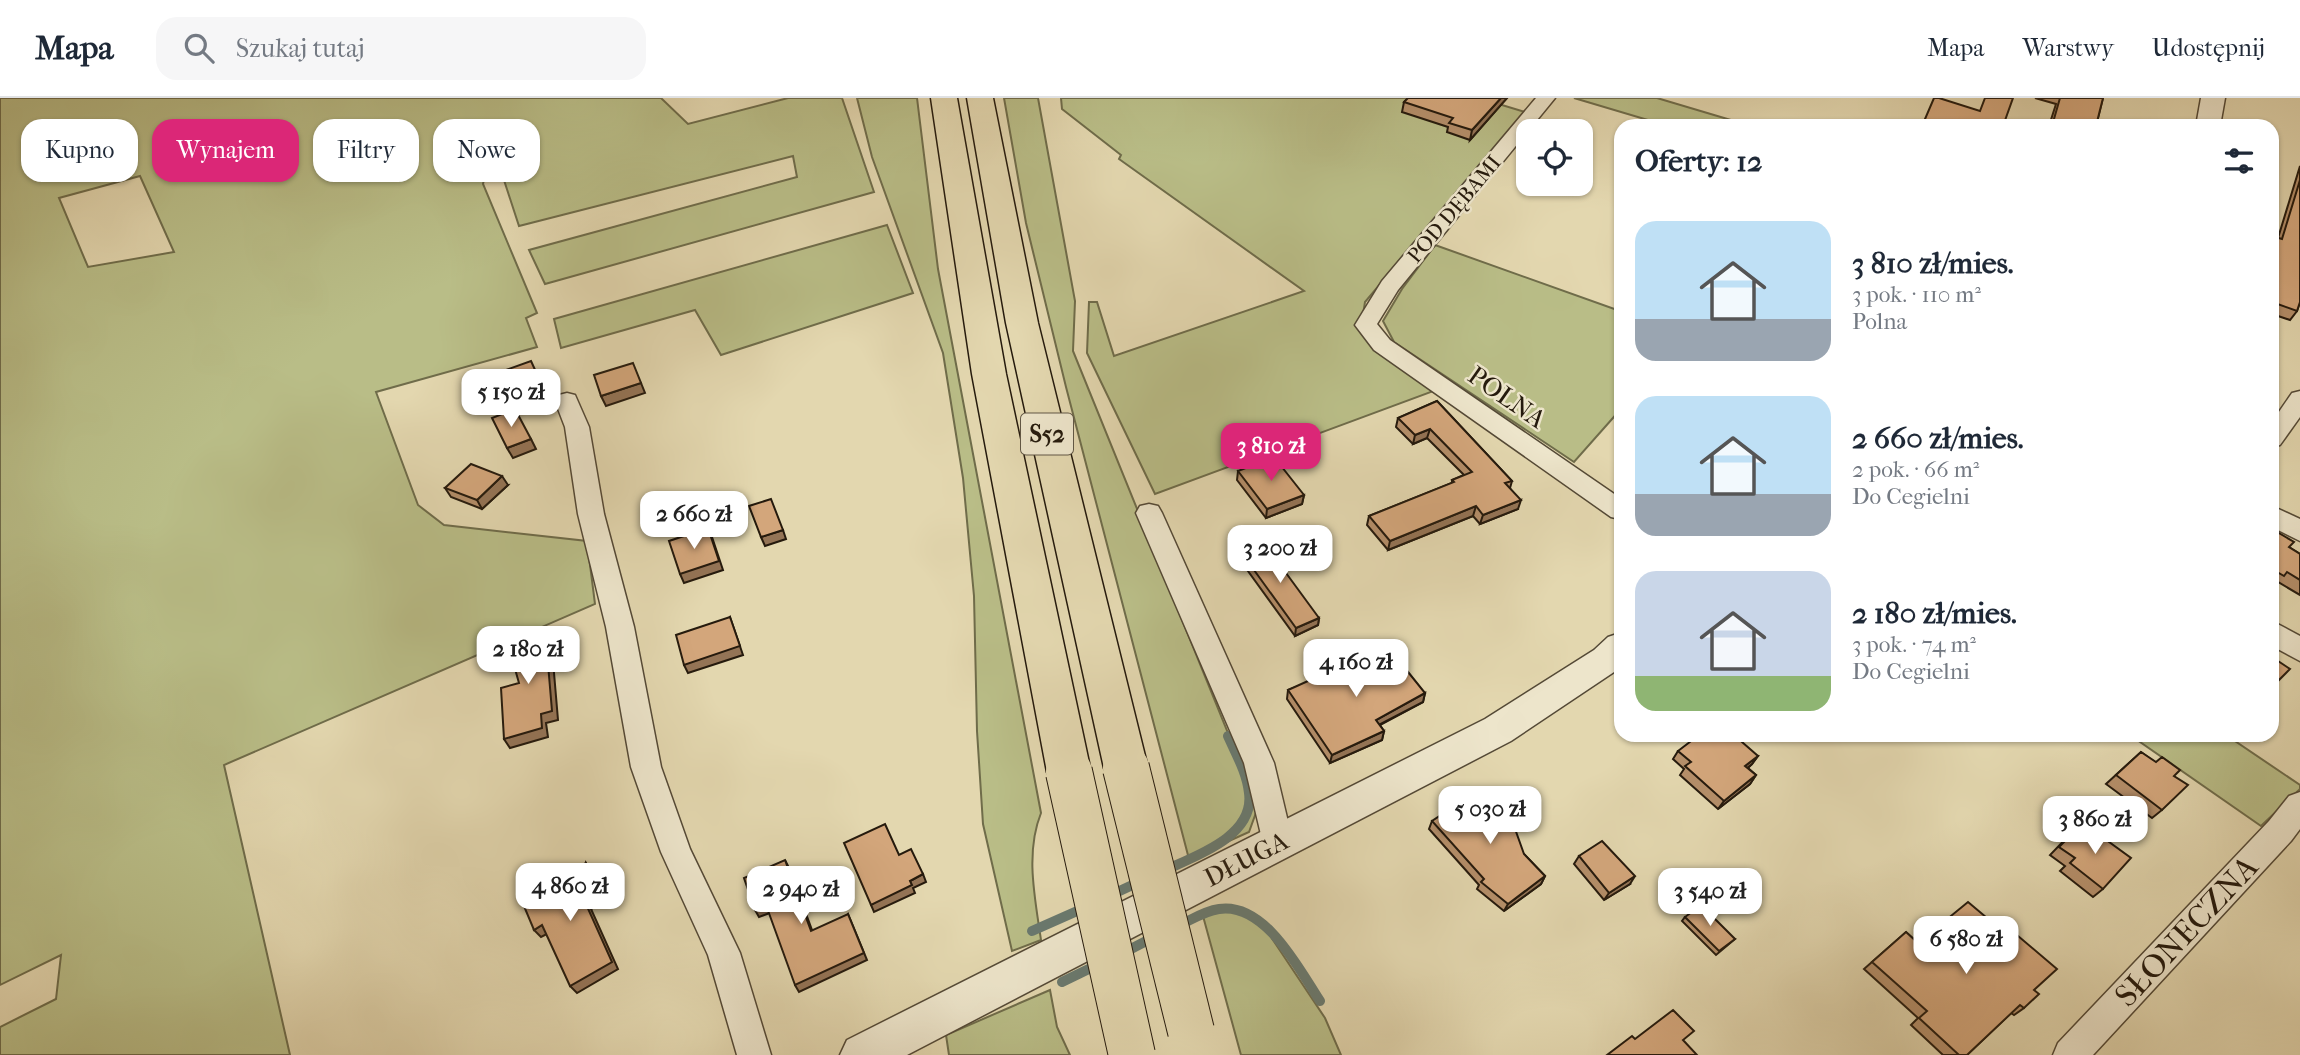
<!DOCTYPE html>
<html lang="pl">
<meta charset="utf-8">
<style>
:root{--surface:#fff;--page:#f6f6f7;--text:#1f2937;--muted:#747a83;--line:#e0e1e3;--accent:#db2777}
body{margin:0;font-family:"IM FELL French Canon",serif;background:var(--page);color:var(--text);height:100vh;display:flex;flex-direction:column;font-size:26px;white-space:nowrap}
*{box-sizing:border-box;margin:0}
p{font-size:23px;color:var(--muted)}
.icon{flex:none;width:38px;height:38px;fill:none;stroke:currentColor;stroke-width:2;stroke-linecap:round;stroke-linejoin:round}
.map{position:relative;flex:1;overflow:hidden}
.sheet{position:absolute;left:1614px;top:21px;width:665px;height:623px;display:flex;flex-direction:column;background:var(--surface);border-radius:21px;box-shadow:0 2px 5px #0004}
.sheet>*{flex:none}
.top-card{position:absolute;left:21px;top:21px;width:665px;height:63px;display:flex;gap:14px}
.fabs{position:absolute;left:1516px;top:21px;display:grid;gap:14px}
.fabs a{display:grid;place-items:center;width:77px;height:77px;border-radius:14px;background:var(--surface);box-shadow:0 2px 5px #0004;font-size:35px}
.price{position:absolute;translate:-50% -60px;padding:0 16px;border-radius:14px;background:#fff;color:#222;font-size:23px;line-height:46px;filter:drop-shadow(0 2px 4px #0008)}
.price::after{content:'';position:absolute;left:50%;top:42px;width:21px;height:16px;margin-left:-10px;background:inherit;clip-path:polygon(0 0,100% 0,50% 100%)}
.price.on{background:var(--accent);color:#fff}
ul{padding:0;list-style:none}
li{display:flex;align-items:center;gap:21px;height:175px;padding:0 21px}
li span{display:grid;place-items:center;flex:none;width:196px;height:140px;border-radius:21px;color:#555}
li>.icon{margin-inline-start:auto}
span .icon{width:84px;height:84px;fill:#fffc;stroke-width:1}
li b{font-size:30px}
h2{display:flex;justify-content:space-between;align-items:center;height:84px;padding:0 21px;font-size:30px}
.tag{padding:0 24px;border-radius:21px;background:var(--surface);box-shadow:0 2px 5px #0004;font-size:24px;line-height:63px}
.tag.on{background:var(--accent);color:#fff}
header{display:flex;align-items:center;gap:42px;box-sizing:border-box;height:98px;padding:0 35px;background:var(--surface);border-bottom:2px solid var(--line)}
header strong{font-size:33px}
nav{display:flex;gap:38px;margin-inline-start:auto;font-size:24px}
.search{width:490px;height:63px;background:var(--page);display:flex;align-items:center;gap:18px;box-sizing:border-box;padding:0 24px;border-radius:21px;color:var(--muted);font-size:26px}
.map>svg:first-child{display:block}
.green{fill:#b9bd87;stroke:#6f6c4a;stroke-width:2;fill-rule:evenodd}
.lines{fill:none;stroke-linecap:round;stroke-linejoin:round}
.stream{stroke:#69796f;stroke-width:10}
.minor-casing{stroke:#544936;stroke-width:3}
.tertiary-casing{stroke:#544936;stroke-width:3}
.motorway-casing{stroke:#251a0d;stroke-width:3}
.minor{fill:#ede5cb;fill-rule:evenodd}
.tertiary{fill:#ede5cb;fill-rule:evenodd}
.motorway{fill:#e3d7af;fill-rule:evenodd}
.motorway-bridge-casing{stroke:#251a0d;stroke-width:48;stroke-linecap:butt}
.motorway-bridge{stroke:#e3d7af;stroke-width:46}
.wall{fill:#b58f6a;stroke:#251a0d;stroke-width:2}
.shaded-wall{fill:#947456;stroke:#251a0d;stroke-width:2}
.building{fill:#d3a67b;stroke:#251a0d;stroke-width:2}
.labels{text-anchor:middle;stroke-width:5;stroke-linejoin:round;paint-order:stroke}
.far-street-label{font-size:21px;fill:#251a0d;stroke:#ede5cb}
.shield{fill:#ede5cb;stroke:#615746;stroke-width:2}
.shield-label{font-size:24px;font-weight:bold;fill:#251a0d}
.street-label{font-size:26px;fill:#251a0d;stroke:#ede5cb}
.near-street-label{font-size:32px;fill:#251a0d;stroke:#ede5cb}
</style>
<header>
<strong>Mapa</strong>
<div class="search"><svg class="icon" aria-label="search" viewBox="0 0 24 24"><circle cx="10" cy="10" r="6"/><path d="M15 15l6 6"/></svg>Szukaj tutaj</div>
<nav><a>Mapa</a><a>Warstwy</a><a>Udostępnij</a></nav>
</header>
<div class="map">
<svg width="2300" height="957" viewBox="0 0 2300 957">
<rect width="100%" height="100%" fill="#e3d7af"/>
<filter id="stains"><feTurbulence type="fractalNoise" baseFrequency=".00286" numOctaves="4"/><feColorMatrix values="0 0 0 0 .2 0 0 0 0 .09 0 0 0 0 .02 0 0 0 .5 -.17"/></filter>
<radialGradient id="worn" r=".72"><stop offset=".6" stop-color="#630" stop-opacity="0"/><stop offset="1" stop-color="#630" stop-opacity=".3"/></radialGradient>
<!-- green -->
<g class="green">
<path d="M0 0H661L688 26 788 0H842L874 94 545 186 529 152 797 79 793 58 519 128 501 73 485 77 483 86 537 215 526 220 537 249 376 294 418 407 444 427 587 443 595 506 224 667 290 957H0V929L56 901 61 857 0 887ZM140 78 174 154 88 169 59 100Z"/>
<path d="M857 0H917L938 171 1041 715C1025 755 1035 800 1041 842L1012 853 983 726 977 633 974 498 963 380 943 255 872 59Z"/>
<polygon points="1004,0 1038,0 1075,203 1073,253 1258,709 1249,734 1189,761 1066,289 1026,125"/>
<polygon points="1061,0 1479,0 1525,14 1365,204 1362,223 1439,291 1155,396 1087,255 1089,204 1097,204 1114,258 1304,193 1119,61 1121,57 1062,11"/>
<polygon points="1574,0 1657,0 1751,28 1668,28"/>
<polygon points="887,127 913,195 721,257 695,212 561,250 554,221"/>
<polygon points="1435,147 1620,213 1620,312 1574,364 1394,244 1383,223 1402,191"/>
<polygon points="2130,637 2226,637 2300,687 2300,691 2261,728"/>
<polygon points="1230,812 1254,820 1267,833 1325,920 1341,957 1241,957 1203,818"/>
<polygon points="1050,892 1057,929 1070,957 949,957 946,937"/>
</g>
<g class="lines">
<!-- stream -->
<g class="stream">
<path d="M1165 772C1196 758 1255 738 1249 695 1247 675 1236 656 1228 638"/>
<polyline points="1111,797 1141,783"/>
<path d="M1178 828C1191 822 1204 813 1219 811 1265 804 1299 871 1320 903"/>
<polyline points="1032,833 1084,810"/>
<polyline points="1125,854 1154,839"/>
<polyline points="1062,884 1097,867"/>
</g>
<!-- minor casing -->
<g class="minor-casing">
<g id="minor">
<polygon points="1536,0 1555,0 1398,192 1377,226 1390,242 1620,400 1620,421 1611,419 1374,252 1355,227 1382,183"/>
<polygon points="2300,293 2300,319 2280,347 2272,349 2272,324 2292,295"/>
<polygon points="567,295 575,297 589,329 604,416 634,529 661,669 690,751 740,855 771,957 737,957 708,857 661,754 631,669 606,529 578,416 565,329 555,303 559,297"/>
<polygon points="1149,406 1158,408 1162,415 1274,665 1293,745 1289,755 1278,759 1267,755 1263,745 1244,665 1136,415 1140,408"/>
<polygon points="2272,408 2300,421 2300,443 2272,429"/>
<polygon points="2272,523 2300,538 2300,563 2272,548"/>
<polygon points="2300,694 2300,731 2291,743 2093,957 2053,957 2058,945 2269,723 2289,698"/>
</g>
</g>
<!-- tertiary casing -->
<g class="tertiary-casing">
<g id="tertiary">
<polygon points="2201,0 2225,0 2220,28 2196,28"/>
<polygon points="1620,535 1620,570 1511,643 907,957 840,957 847,942 1485,621 1594,552 1608,539"/>
</g>
</g>
<!-- motorway casing -->
<g class="motorway-casing">
<g id="motorway">
<polygon points="931,0 957,0 1006,276 1091,674 1084,687 1069,693 1054,687 1047,674 972,276"/>
<polygon points="967,0 993,0 1038,225 1148,670 1141,683 1126,689 1111,683 1104,670 1006,225"/>
</g>
</g>
<!-- minor -->
<use href="#minor" class="minor"/>
<!-- tertiary -->
<use href="#tertiary" class="tertiary"/>
<!-- motorway -->
<use href="#motorway" class="motorway"/>
<!-- motorway-bridge casing -->
<g class="motorway-bridge-casing">
<g id="motorway-bridge">
<polyline points="1126,670 1191,933"/>
<polyline points="1069,674 1132,957"/>
</g>
</g>
<!-- motorway-bridge -->
<use href="#motorway-bridge" class="motorway-bridge"/>
</g>
<!-- wall -->
<g class="wall">
<polygon points="1408,0 1507,0 1470,42 1447,34 1448,29 1402,14 1404,4"/>
<polygon points="2035,0 2103,0 2097,24 2094,28 2049,28 2056,6"/>
<polygon points="2300,68 2300,204 2297,213 2290,222 2272,216 2272,138 2278,140"/>
<polygon points="1437,303 1512,383 1510,390 1518,411 1480,426 1473,418 1388,452 1367,427 1369,418 1452,385 1452,382 1464,377 1427,340 1413,346 1396,329 1398,320"/>
<polygon points="1238,373 1304,397 1302,406 1266,420 1237,382"/>
<polygon points="508,387 482,411 451,399 445,390"/>
<polygon points="2272,431 2289,449 2300,456 2300,497 2278,484 2274,487 2272,486"/>
<polygon points="1241,454 1319,520 1318,527 1295,538 1240,462"/>
<polygon points="1341,572 1425,595 1423,604 1380,627 1384,633 1382,642 1330,665 1287,601 1288,592"/>
<polygon points="1678,653 1758,658 1752,666 1748,670 1756,677 1750,686 1718,711 1680,677 1684,671 1673,661"/>
<polygon points="2141,654 2174,678 2162,712 2152,720 2106,686"/>
<polygon points="1432,723 1524,756 1545,778 1541,786 1504,813 1477,791 1479,787 1429,731"/>
<polygon points="2083,725 2103,791 2093,799 2060,773 2065,768 2050,757 2073,733"/>
<polygon points="1579,758 1630,786 1604,802 1574,766"/>
<polygon points="1685,819 1735,841 1716,857 1682,823"/>
<polygon points="1906,834 1918,845 2034,892 2024,910 2014,917 2011,915 1967,957 1943,957 1911,927 1918,920 1864,871"/>
</g>
<!-- shaded-wall -->
<g class="shaded-wall">
<polygon points="1501,0 1507,0 1470,42 1472,32"/>
<polygon points="541,285 546,295 519,305 514,295"/>
<polygon points="641,285 645,295 606,308 601,298"/>
<polygon points="1430,331 1427,340 1413,346 1415,337"/>
<polygon points="531,341 536,351 513,360 507,350"/>
<polygon points="502,378 508,387 482,411 477,402"/>
<polygon points="1304,397 1302,406 1266,420 1267,411"/>
<polygon points="1521,402 1518,411 1480,426 1483,417"/>
<polygon points="1476,408 1473,418 1388,452 1390,443"/>
<polygon points="783,432 786,441 765,448 761,439"/>
<polygon points="712,439 723,472 684,485 680,476"/>
<polygon points="730,519 743,557 688,575 684,567"/>
<polygon points="1319,520 1318,527 1295,538 1296,530"/>
<polygon points="549,532 555,541 559,561 553,563 558,622 546,625 548,639 510,650 504,641 541,616"/>
<polygon points="1425,595 1423,604 1373,630 1376,622"/>
<polygon points="1384,633 1382,642 1330,665 1332,657"/>
<polygon points="1758,658 1752,666 1740,676 1745,668"/>
<polygon points="1756,677 1750,686 1718,711 1724,703"/>
<polygon points="785,762 789,770 815,840 811,833"/>
<polygon points="586,765 592,773 606,803 591,811 618,871 577,895 570,888 585,804"/>
<polygon points="923,776 926,784 913,790 915,795 874,814 871,807 910,783"/>
<polygon points="1545,778 1541,786 1504,813 1508,806"/>
<polygon points="1635,778 1630,786 1604,802 1609,795"/>
<polygon points="766,807 770,815 759,819 755,812"/>
<polygon points="848,816 867,862 799,894 795,887"/>
<polygon points="542,827 549,835 541,839 534,832"/>
</g>
<!-- building -->
<g class="building">
<polygon points="1408,0 1501,0 1472,32 1449,25 1453,20 1404,4"/>
<polygon points="1934,0 1939,0 1980,13 1985,0 2013,0 2003,28 1922,28"/>
<polygon points="2060,0 2103,0 2097,24 2092,23 2090,28 2052,28"/>
<polygon points="2300,82 2300,204 2297,213 2272,204 2272,179 2274,172 2272,171 2272,138 2282,141"/>
<polygon points="531,263 541,285 514,295 503,273"/>
<polygon points="633,265 641,285 601,298 594,277"/>
<polygon points="1437,303 1512,383 1505,385 1521,402 1483,417 1476,408 1390,443 1369,418 1454,384 1452,382 1472,374 1430,331 1415,337 1398,320"/>
<polygon points="515,311 531,341 507,350 492,320"/>
<polygon points="1274,359 1304,397 1267,411 1238,373"/>
<polygon points="471,366 502,378 477,402 445,390"/>
<polygon points="771,401 783,432 761,439 749,408"/>
<polygon points="708,430 719,463 680,476 669,443"/>
<polygon points="2272,431 2294,444 2289,449 2300,456 2300,482 2287,474 2284,478 2272,471"/>
<polygon points="1264,445 1319,520 1296,530 1241,454"/>
<polygon points="730,519 740,548 684,567 676,537"/>
<polygon points="549,532 554,552 547,554 552,613 541,616 542,630 504,641 501,590 519,585 508,546"/>
<polygon points="1388,549 1425,595 1376,622 1384,633 1332,657 1288,592 1339,569 1341,572"/>
<polygon points="2272,559 2290,571 2272,589"/>
<polygon points="1699,637 1734,637 1758,658 1745,668 1756,677 1724,703 1685,668 1691,664 1678,653"/>
<polygon points="2141,654 2156,664 2162,659 2180,672 2174,678 2188,687 2162,712 2116,677"/>
<polygon points="1479,692 1514,728 1524,756 1545,778 1508,806 1481,784 1484,781 1432,723"/>
<polygon points="2083,725 2131,760 2103,791 2070,765 2075,760 2059,749"/>
<polygon points="885,726 899,757 911,751 923,776 910,783 912,787 871,807 844,745"/>
<polygon points="1602,743 1635,778 1609,795 1579,758"/>
<polygon points="785,762 811,833 848,816 864,855 795,887 766,807 755,812 744,780"/>
<polygon points="586,765 600,795 585,804 612,864 570,888 542,827 534,832 521,801"/>
<polygon points="1968,804 2006,836 2011,832 2057,871 2034,892 2039,896 2024,910 2020,907 1967,957 1959,957 1919,920 1927,913 1872,864 1906,834 1918,845"/>
<polygon points="1701,807 1735,841 1719,853 1685,819"/>
<polygon points="1673,912 1694,933 1683,942 1697,957 1607,957 1632,938 1635,941"/>
</g>
<g class="labels">
<!-- far-street labels -->
<g class="far-street-label">
<text transform="translate(1454 111) rotate(-50)" y="7">POD DĘBAMI</text>
</g>
<!-- shield labels -->
<rect class="shield" x="1021" y="315.5" width="52" height="41" rx="5"/>
<g class="shield-label">
<text x="1047" y="344">S52</text>
</g>
<!-- street labels -->
<g class="street-label">
<text transform="translate(1507 299) rotate(35)" y="9">POLNA</text>
<text transform="translate(1246 761) rotate(-27)" y="9">DŁUGA</text>
</g>
<!-- near-street labels -->
<g class="near-street-label">
<text transform="translate(2186 833) rotate(-47)" y="11">SŁONECZNA</text>
</g>
</g>
<rect width="100%" height="100%" filter="url(#stains)"/>
<rect width="100%" height="100%" fill="url(#worn)"/>
</svg>
<div class="fabs">
<a><svg class="icon" aria-label="locate" viewBox="0 0 24 24"><circle cx="12" cy="12" r="6"/><path d="M12 2v4M12 18v4M2 12h4M18 12h4"/></svg></a>
</div>
<b class="price" style="left:511px;top:331px">5 150 zł</b>
<b class="price on" style="left:1271px;top:385px">3 810 zł</b>
<b class="price" style="left:694px;top:453px">2 660 zł</b>
<b class="price" style="left:1280px;top:487px">3 200 zł</b>
<b class="price" style="left:528px;top:588px">2 180 zł</b>
<b class="price" style="left:1356px;top:601px">4 160 zł</b>
<b class="price" style="left:1490px;top:748px">5 030 zł</b>
<b class="price" style="left:2095px;top:758px">3 860 zł</b>
<b class="price" style="left:570px;top:825px">4 860 zł</b>
<b class="price" style="left:801px;top:828px">2 940 zł</b>
<b class="price" style="left:1710px;top:830px">3 540 zł</b>
<b class="price" style="left:1966px;top:878px">6 580 zł</b>
<div class="top-card">
<a class="tag">Kupno</a>
<a class="tag on">Wynajem</a>
<a class="tag">Filtry</a>
<a class="tag">Nowe</a>
</div>
<section class="sheet">
<h2>Oferty: 12<svg class="icon" aria-label="filters" viewBox="0 0 24 24"><path d="M4 7h16M4 17h16"/><circle cx="9" cy="7" r="2"/><circle cx="15" cy="17" r="2"/></svg></h2>
<ul>
<li><span style="background:linear-gradient(#bfe0f5 70%,#9aa5b1 0)"><svg class="icon" aria-label="home" viewBox="0 0 24 24"><path d="M3 11l9-7 9 7M6 9v11h12V9"/></svg></span><div><b>3 810 zł/mies.</b><p>3 pok. · 110 m²</p><p>Polna</p></div></li>
<li><span style="background:linear-gradient(#bfe0f5 70%,#9aa5b1 0)"><svg class="icon" aria-label="home" viewBox="0 0 24 24"><path d="M3 11l9-7 9 7M6 9v11h12V9"/></svg></span><div><b>2 660 zł/mies.</b><p>2 pok. · 66 m²</p><p>Do Cegielni</p></div></li>
<li><span style="background:linear-gradient(#c9d6e8 75%,#8fb573 0)"><svg class="icon" aria-label="home" viewBox="0 0 24 24"><path d="M3 11l9-7 9 7M6 9v11h12V9"/></svg></span><div><b>2 180 zł/mies.</b><p>3 pok. · 74 m²</p><p>Do Cegielni</p></div></li>
</ul>
</section>
</div>
